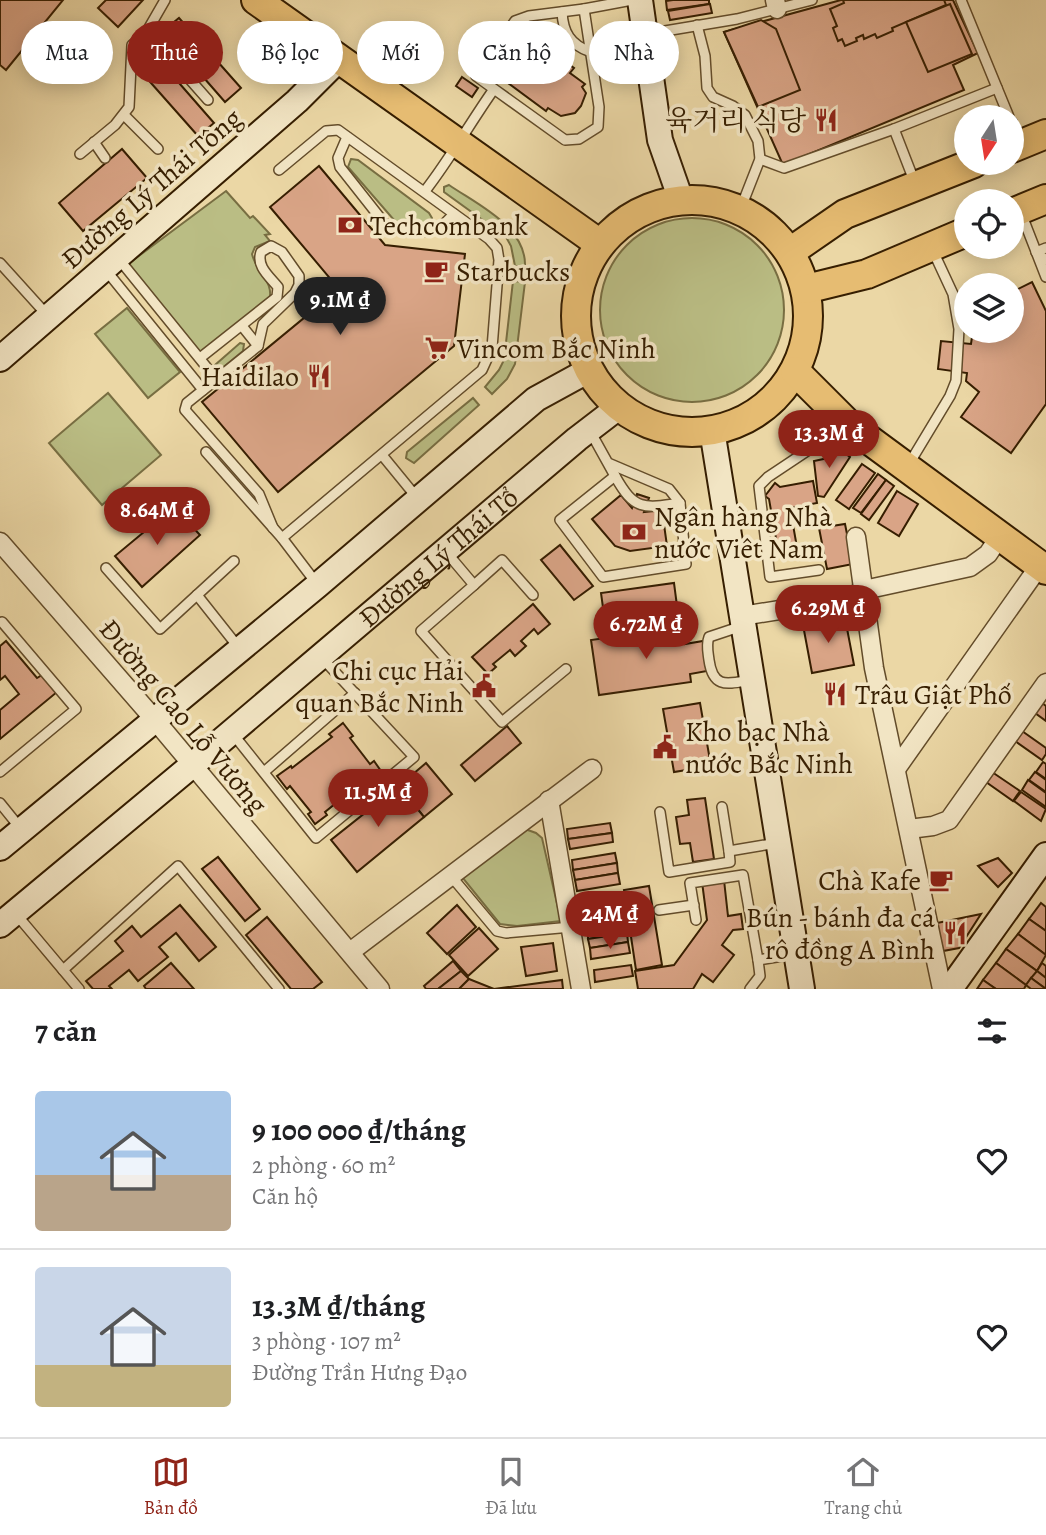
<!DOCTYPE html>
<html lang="vi">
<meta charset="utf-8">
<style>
:root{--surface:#fff;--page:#f2f2f2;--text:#202124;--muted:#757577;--line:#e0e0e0;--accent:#8f2418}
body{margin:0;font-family:Alegreya,"Noto Serif KR",serif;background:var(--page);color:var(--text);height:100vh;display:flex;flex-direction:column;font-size:26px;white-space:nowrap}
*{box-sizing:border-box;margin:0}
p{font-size:23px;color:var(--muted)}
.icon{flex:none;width:38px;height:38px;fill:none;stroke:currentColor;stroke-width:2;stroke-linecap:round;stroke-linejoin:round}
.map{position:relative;height:989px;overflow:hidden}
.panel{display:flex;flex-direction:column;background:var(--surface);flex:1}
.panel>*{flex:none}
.top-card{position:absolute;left:21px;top:21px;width:1004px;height:63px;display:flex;gap:14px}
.needle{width:46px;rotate:192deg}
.controls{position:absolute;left:954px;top:105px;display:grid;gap:14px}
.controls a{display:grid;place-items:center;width:70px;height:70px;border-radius:50%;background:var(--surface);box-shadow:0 4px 18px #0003;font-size:35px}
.price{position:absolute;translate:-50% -60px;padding:0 16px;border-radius:24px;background:var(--accent);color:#fff;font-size:23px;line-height:46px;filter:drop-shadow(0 2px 4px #0008)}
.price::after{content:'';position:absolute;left:50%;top:42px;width:21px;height:16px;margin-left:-10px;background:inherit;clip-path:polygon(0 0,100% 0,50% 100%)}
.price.on{background:#222;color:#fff}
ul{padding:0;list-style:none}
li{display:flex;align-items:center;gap:21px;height:175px;padding:0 35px}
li+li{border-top:2px solid var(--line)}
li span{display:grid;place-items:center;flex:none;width:196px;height:140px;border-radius:7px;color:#555}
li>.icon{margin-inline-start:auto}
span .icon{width:84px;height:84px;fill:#fffc;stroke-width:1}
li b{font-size:30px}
h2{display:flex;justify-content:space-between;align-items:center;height:84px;padding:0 35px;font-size:30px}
.chip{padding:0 24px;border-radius:32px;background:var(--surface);box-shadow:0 4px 18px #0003;font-size:24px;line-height:63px}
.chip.on{background:var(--accent);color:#fff}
.tab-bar{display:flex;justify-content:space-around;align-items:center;height:98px;border-top:2px solid var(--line);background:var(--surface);font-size:19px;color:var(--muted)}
.tab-bar a{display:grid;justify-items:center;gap:4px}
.tab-bar .on{color:var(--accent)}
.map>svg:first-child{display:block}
.green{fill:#babd84;stroke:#786e42;stroke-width:2}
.building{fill:#d9a486;stroke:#361e01;stroke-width:2}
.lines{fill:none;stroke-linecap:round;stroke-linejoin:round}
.lane-casing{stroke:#634c2a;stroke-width:12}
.street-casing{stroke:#634c2a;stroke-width:21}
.secondary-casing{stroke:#361e01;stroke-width:28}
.primary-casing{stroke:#361e01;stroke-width:32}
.lane{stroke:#f2e5c4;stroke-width:9}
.street{stroke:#f2e5c4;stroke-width:18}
.secondary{stroke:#f2e5c4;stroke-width:24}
.primary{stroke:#e6bc72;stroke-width:28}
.labels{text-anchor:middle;stroke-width:7;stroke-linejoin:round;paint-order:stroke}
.poi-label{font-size:28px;fill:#361e01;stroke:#f2e5c4;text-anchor:start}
.street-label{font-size:28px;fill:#361e01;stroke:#f2e5c4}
</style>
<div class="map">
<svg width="1046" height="989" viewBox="0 0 1046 989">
<rect width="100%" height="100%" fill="#ebd7a5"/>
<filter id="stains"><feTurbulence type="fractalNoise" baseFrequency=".00286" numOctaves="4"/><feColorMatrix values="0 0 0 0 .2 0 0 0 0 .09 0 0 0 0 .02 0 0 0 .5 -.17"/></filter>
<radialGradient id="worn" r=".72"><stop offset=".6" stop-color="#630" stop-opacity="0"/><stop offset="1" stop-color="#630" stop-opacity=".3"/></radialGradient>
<!-- green -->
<g class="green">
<polygon points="351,159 358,160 429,213 432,218 429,224 398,223 394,220 348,167"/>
<path d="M449 185C478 205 527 227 525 267L515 266 511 246 506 237 444 192V187Z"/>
<path d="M226 191 250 218 253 216 270 234 265 235 270 241 255 247 252 254C256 272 275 282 269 301L200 358 128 264Z"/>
<circle cx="692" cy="310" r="92"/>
<polygon points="513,281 525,282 515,364 507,379 492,394 485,387 499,370 504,360"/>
<polygon points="127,308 180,372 148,398 95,334"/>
<polygon points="240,343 244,344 243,351 220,370 215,369 215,365"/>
<polygon points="108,393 161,455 102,505 49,443"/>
<polygon points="473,398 479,405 414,463 406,458 407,452"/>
<polygon points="525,829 536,833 542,838 561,921 517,926 500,924 462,877"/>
</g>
<!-- building -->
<g class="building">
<polygon points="0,0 63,0 6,70 0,65"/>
<polygon points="106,0 143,0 118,27 98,8"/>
<polygon points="673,0 709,0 709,4 667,10 666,1"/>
<polygon points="841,0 953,0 978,53 953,65 964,90 783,165 724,32"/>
<polygon points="843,0 944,0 946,5 892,28 893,31 877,38 875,34 864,39 863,35 856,38 857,41 845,46 842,39 838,41 833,28 837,26 830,9 844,3"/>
<polygon points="710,4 712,13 670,20 668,11"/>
<polygon points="950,4 972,54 928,72 906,22"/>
<polygon points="179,18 241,88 225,102 163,31"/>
<polygon points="761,20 776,29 800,90 758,107 724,32"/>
<polygon points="516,30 522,34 524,32 574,68 570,73 585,84 582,87 586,93 581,106 575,113 561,116 548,108 546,111 493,72 494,70 490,67"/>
<polygon points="152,52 214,123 198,136 136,66"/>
<polygon points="462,77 478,88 472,97 456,86"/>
<polygon points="122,149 147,178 83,231 59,203"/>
<polygon points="319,166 385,245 465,254 454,346 278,492 202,402 339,289 270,207"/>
<polygon points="1032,282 1046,311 1046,404 1011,453 961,417 979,392 966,381 967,373 938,369 941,341 971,344 972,337 985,331 1012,331 1012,292"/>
<polygon points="835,446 850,457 824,497 818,496 814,461 828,458"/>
<polygon points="862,464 875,473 849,509 836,500"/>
<polygon points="878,474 886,480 861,513 853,508"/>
<polygon points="886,480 894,486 869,520 861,514"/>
<polygon points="813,481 817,503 790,508 798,553 779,556 769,499 765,496 775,483 780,487"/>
<polygon points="897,491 918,504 899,536 878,523"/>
<polygon points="637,494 649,498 644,512 662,510 667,546 630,551 615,546 592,519 621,495 632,508"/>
<polygon points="174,507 200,535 142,587 115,556"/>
<polygon points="845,524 853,564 827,569 819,528"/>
<polygon points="560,545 593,586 574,600 541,560"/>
<polygon points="674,583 677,606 604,615 601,593"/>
<polygon points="533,604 550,624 538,634 534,629 521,641 526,646 515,656 510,650 493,664 496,667 488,674 472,657"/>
<polygon points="845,618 854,665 812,673 803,625"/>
<polygon points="682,627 685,644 703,641 707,671 690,674 691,682 599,695 591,640"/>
<polygon points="6,641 37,678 42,675 57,692 0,739 0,710 19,694 5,676 0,680 0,646"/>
<polygon points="700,703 711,766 674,772 663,709"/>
<polygon points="1042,703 1046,706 1046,721 1035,713"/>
<polygon points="343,723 353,736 350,738 370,764 374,761 381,771 369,780 367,778 325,812 327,815 315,824 308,814 311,812 290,786 287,789 277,776 291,766 292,768 332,737 329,734"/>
<polygon points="507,726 521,743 475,781 461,765"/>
<polygon points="1022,731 1046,748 1046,754 1042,760 1015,741"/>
<polygon points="1043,762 1046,764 1046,779 1036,772"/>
<polygon points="426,763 452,794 424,817 399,786"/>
<polygon points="992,772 1020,791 1013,801 986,782"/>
<polygon points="1035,772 1046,780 1046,792 1029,780"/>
<polygon points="1028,780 1046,793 1046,807 1022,790"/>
<polygon points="399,786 424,817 357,872 331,840"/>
<polygon points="1021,792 1046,809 1041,821 1014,801"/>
<polygon points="705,798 714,859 693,862 690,843 680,844 676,817 689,815 687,800"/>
<polygon points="610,823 612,833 568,839 567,829"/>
<polygon points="612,833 613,842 570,849 568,839"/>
<polygon points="615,853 617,863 573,870 572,860"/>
<polygon points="218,857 260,909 245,921 202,869"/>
<polygon points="998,858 1012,873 998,887 978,866"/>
<polygon points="617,863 618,873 575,880 573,870"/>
<polygon points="618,873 620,884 577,891 575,880"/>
<polygon points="724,880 728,916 741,914 743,929 733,930 722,945 734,955 713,982 702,974 693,989 638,989 635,971 674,965 707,920 702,882"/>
<polygon points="649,886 662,965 636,970 624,890"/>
<polygon points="1041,903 1046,907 1046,931 1029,919"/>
<polygon points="180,905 216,947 199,961 176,933 159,947 168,957 138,981 129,970 109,986 112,989 93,989 86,981 123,951 115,941 132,926 141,937"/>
<polygon points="457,905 476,927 447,954 427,933"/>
<polygon points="981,914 959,948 943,951 937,923"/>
<polygon points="267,917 322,982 313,989 291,989 246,935"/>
<polygon points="1029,919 1046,931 1046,955 1018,934"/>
<polygon points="625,923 627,933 588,939 588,928"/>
<polygon points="479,928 498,949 468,976 449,955"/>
<polygon points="627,933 628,942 590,948 588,939"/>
<polygon points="1018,934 1046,955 1037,971 1006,949"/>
<polygon points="628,942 630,953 591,959 590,948"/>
<polygon points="553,943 557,971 526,976 521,947"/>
<polygon points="1006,949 1037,971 1026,985 996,963"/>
<polygon points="453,961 461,971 438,989 426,989 424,986"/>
<polygon points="171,963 194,989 146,989 144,986"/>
<polygon points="996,963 1026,985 1024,989 996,989 983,980"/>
<polygon points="1042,963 1046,966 1046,978 1037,971"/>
<polygon points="631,965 633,976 595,982 594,970"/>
<polygon points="461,971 469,979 459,989 438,989"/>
<polygon points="1037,971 1046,978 1046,989 1031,978"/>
<polygon points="1031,978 1046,989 1031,989 1026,985"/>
<polygon points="469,979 494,989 562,980 563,989 459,989"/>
<polygon points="983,980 996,989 977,989"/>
</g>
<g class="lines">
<!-- lane casing -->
<g class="lane-casing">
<g id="lane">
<polyline points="961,0 1009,117"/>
<polyline points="584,9 632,0"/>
<path d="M562 12C563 32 570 45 591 52"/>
<polyline points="697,25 705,56 707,88 713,97 733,106 745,115 758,141 760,159 740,210"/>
<polyline points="147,31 208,100"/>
<polyline points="647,34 737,19 812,0"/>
<polyline points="124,115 158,149"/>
<polyline points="1012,122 1020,143"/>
<polyline points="347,137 338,158 340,167 385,224 394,229 406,232 429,231 441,227 454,214"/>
<polyline points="94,142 105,158"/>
<polyline points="80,154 115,125 129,107 132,45 146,33 165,0"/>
<polyline points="760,159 784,168 894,129"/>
<polyline points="279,170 326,131 338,130 489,239 497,248 499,260 492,348 482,370 282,538"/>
<polyline points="915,183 894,129 997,88"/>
<path d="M425 191C450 159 470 123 494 89L565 140 579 139 598 127 599 107 584 9 529 16 515 21 476 76 494 89"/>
<polyline points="1021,213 1046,277"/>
<polyline points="1046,248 1036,252 1046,260"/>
<polyline points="118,258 217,380"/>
<polyline points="0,263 47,315"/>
<polyline points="105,269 203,390"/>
<polyline points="242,326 258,346"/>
<path d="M200 358 277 297 278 287C269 276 256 266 261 252L271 246 282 252 299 276V285L295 293 263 324 258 346 187 403 185 410 259 494 273 528"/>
<polyline points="590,431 615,476 560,520 603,577 686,564 680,503 669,489 608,463"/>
<polyline points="206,452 282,538 317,584"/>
<polyline points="382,455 418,499"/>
<polyline points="909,464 950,396 956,381 959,329 953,294 933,251"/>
<path d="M615 476C634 510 643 509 680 503"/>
<polyline points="447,553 474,585 421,631 502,722 566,669"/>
<polyline points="234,561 197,595 239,648"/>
<polyline points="106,568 160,629 197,595"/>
<polyline points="819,570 770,577 759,486 768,477 807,451 832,412"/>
<polyline points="474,585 502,560 533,595"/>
<path d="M742 626 709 637C706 645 708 652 709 660 713 689 727 684 751 680"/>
<polyline points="233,734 316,838 414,757 322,658"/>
<polyline points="0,772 76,709 2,622"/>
<polyline points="264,772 355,693"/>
<polyline points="0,803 21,829"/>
<polyline points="722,807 729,851 777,843"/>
<polyline points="660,812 669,872 730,862 729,851"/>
<polyline points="451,876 497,931 506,933 571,927"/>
<polyline points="659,910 694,905"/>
<polyline points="16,914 79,989"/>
<polyline points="696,920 690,883 743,875 758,960"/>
<polyline points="63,970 178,866 279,989"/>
<polyline points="750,989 760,976 758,960 795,954"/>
</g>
</g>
<!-- street casing -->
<g class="street-casing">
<g id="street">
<polyline points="775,0 777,9"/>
<polyline points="856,537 874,668 942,989"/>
<polyline points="0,542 155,720 380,989"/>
<polyline points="742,616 847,599 864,590 970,567 988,554 1000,536"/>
<polyline points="896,769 1040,565"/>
<polyline points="549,800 581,989"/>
<polyline points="909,829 933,826 949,820 1046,683"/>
<polyline points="350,952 592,769"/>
</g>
</g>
<!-- secondary casing -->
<g class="secondary-casing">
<g id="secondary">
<polyline points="640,0 660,140 681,200"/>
<polyline points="0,359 297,101 339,59"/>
<polyline points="712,430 802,989"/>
<polyline points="0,848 318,585 536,399 589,370"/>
<path id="s1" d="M0 925 208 752 577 439 620 406"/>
<polyline points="950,989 1046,855"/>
</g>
</g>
<!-- primary casing -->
<g class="primary-casing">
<g id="primary">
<polyline points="256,0 600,244"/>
<polyline points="1012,148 1046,134"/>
<circle cx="692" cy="316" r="116"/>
<polyline points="1012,213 1046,199"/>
<polyline points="790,252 845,214 974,163"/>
<polyline points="806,289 867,274 966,232"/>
<polyline points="795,371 849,425 1046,570"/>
</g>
</g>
<!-- lane -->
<use href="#lane" class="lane"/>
<!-- street -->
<use href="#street" class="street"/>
<!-- secondary -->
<use href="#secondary" class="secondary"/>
<!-- primary -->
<use href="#primary" class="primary"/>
</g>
<!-- icons -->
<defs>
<g id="restaurant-bare" transform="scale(1.89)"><path d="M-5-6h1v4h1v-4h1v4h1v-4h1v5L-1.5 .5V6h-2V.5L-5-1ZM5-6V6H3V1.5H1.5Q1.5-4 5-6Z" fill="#8f2418" stroke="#f2e5c4" stroke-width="2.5" paint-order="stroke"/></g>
<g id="bank-bare" transform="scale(1.89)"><path d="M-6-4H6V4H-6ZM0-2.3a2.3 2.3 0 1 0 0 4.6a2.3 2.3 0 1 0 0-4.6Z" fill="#8f2418" stroke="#f2e5c4" stroke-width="2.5" paint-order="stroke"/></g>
<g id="cafe-bare" transform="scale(1.89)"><path d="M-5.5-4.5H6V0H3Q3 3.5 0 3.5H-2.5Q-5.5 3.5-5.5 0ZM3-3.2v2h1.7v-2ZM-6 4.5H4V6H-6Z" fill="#8f2418" stroke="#f2e5c4" stroke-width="2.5" paint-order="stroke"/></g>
<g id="supermarket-bare" transform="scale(1.89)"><path d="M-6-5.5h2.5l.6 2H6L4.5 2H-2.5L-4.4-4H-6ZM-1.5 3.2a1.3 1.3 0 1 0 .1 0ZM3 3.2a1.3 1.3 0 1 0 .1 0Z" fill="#8f2418" stroke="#f2e5c4" stroke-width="2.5" paint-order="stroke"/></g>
<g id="civic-bare" transform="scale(1.89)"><path d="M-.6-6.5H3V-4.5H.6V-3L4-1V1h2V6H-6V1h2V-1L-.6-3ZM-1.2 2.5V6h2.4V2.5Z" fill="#8f2418" stroke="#f2e5c4" stroke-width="2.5" paint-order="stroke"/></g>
</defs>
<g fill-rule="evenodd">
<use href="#restaurant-bare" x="826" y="120"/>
<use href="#bank-bare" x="350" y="225"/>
<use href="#cafe-bare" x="436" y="271"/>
<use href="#supermarket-bare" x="437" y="348"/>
<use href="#restaurant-bare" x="319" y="376"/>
<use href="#bank-bare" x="634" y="532"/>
<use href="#civic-bare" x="484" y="686"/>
<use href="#restaurant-bare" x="835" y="694"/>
<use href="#civic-bare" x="665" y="747"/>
<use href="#cafe-bare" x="941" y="880"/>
<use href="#restaurant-bare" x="955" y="933"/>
</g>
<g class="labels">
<!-- poi labels -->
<g class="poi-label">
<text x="806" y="130" text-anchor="end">육거리 식당</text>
<text x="370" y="235">Techcombank</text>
<text x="456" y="281">Starbucks</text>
<text x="457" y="358">Vincom Bắc Ninh</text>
<text x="299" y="386" text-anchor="end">Haidilao</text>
<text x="654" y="526">Ngân hàng Nhà<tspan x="654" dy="32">nước Viêt Nam</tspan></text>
<text x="464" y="680" text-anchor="end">Chi cục Hải<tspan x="464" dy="32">quan Bắc Ninh</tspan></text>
<text x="855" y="704">Trâu Giật Phố</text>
<text x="685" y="741">Kho bạc Nhà<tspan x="685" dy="32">nước Bắc Ninh</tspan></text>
<text x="921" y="890" text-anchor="end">Chà Kafe</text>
<text x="935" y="927" text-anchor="end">Bún - bánh đa cá<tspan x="935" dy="32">rô đồng A Bình</tspan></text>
</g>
<!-- street labels -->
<g class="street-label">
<text transform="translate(151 188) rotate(-41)" y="10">Đường Lý Thái Tông</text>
<text dy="10" stroke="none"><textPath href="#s1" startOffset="572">Đường Lý Thái Tổ</textPath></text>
<text transform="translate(184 716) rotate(50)" y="10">Đường Cao Lỗ Vương</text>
</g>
</g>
<rect width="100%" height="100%" filter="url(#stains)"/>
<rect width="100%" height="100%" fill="url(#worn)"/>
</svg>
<div class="controls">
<a><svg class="needle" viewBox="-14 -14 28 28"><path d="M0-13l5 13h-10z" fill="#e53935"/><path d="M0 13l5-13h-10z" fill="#757577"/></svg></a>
<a><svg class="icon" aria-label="locate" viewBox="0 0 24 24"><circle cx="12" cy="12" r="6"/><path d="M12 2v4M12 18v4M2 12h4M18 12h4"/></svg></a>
<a><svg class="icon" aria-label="layers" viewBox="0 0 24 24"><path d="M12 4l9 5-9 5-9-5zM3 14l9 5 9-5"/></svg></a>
</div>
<b class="price on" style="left:340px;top:337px">9.1M ₫</b>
<b class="price" style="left:829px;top:470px">13.3M ₫</b>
<b class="price" style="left:157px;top:547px">8.64M ₫</b>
<b class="price" style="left:828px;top:645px">6.29M ₫</b>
<b class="price" style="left:646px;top:661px">6.72M ₫</b>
<b class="price" style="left:378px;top:829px">11.5M ₫</b>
<b class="price" style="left:610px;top:951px">24M ₫</b>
<div class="top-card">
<a class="chip">Mua</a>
<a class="chip on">Thuê</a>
<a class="chip">Bộ lọc</a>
<a class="chip">Mới</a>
<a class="chip">Căn hộ</a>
<a class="chip">Nhà</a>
</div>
</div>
<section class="panel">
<h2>7 căn<svg class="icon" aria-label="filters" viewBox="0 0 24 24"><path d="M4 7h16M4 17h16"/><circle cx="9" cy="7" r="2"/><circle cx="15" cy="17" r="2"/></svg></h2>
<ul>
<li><span style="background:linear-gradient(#a9c7e8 60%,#b9a48a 0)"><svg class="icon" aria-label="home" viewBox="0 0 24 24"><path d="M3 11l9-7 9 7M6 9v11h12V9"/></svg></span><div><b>9 100 000 ₫/tháng</b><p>2 phòng · 60 m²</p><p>Căn hộ</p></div><svg class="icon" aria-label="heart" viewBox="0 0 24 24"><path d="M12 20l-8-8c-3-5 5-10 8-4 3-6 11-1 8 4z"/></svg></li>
<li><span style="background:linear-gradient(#c9d6e8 70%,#c2b280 0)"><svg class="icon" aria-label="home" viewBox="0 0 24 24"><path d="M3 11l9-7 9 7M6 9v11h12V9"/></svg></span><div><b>13.3M ₫/tháng</b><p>3 phòng · 107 m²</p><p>Đường Trần Hưng Đạo</p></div><svg class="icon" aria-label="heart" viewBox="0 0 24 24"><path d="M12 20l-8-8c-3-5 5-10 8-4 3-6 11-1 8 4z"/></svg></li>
</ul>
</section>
<nav class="tab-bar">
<a class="on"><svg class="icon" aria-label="map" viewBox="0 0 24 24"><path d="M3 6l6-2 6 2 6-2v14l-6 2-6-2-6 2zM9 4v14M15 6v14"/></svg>Bản đồ</a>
<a><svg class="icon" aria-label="saved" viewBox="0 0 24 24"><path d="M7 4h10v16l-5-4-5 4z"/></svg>Đã lưu</a>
<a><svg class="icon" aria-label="home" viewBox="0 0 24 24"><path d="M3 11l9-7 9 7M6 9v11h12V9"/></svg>Trang chủ</a>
</nav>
